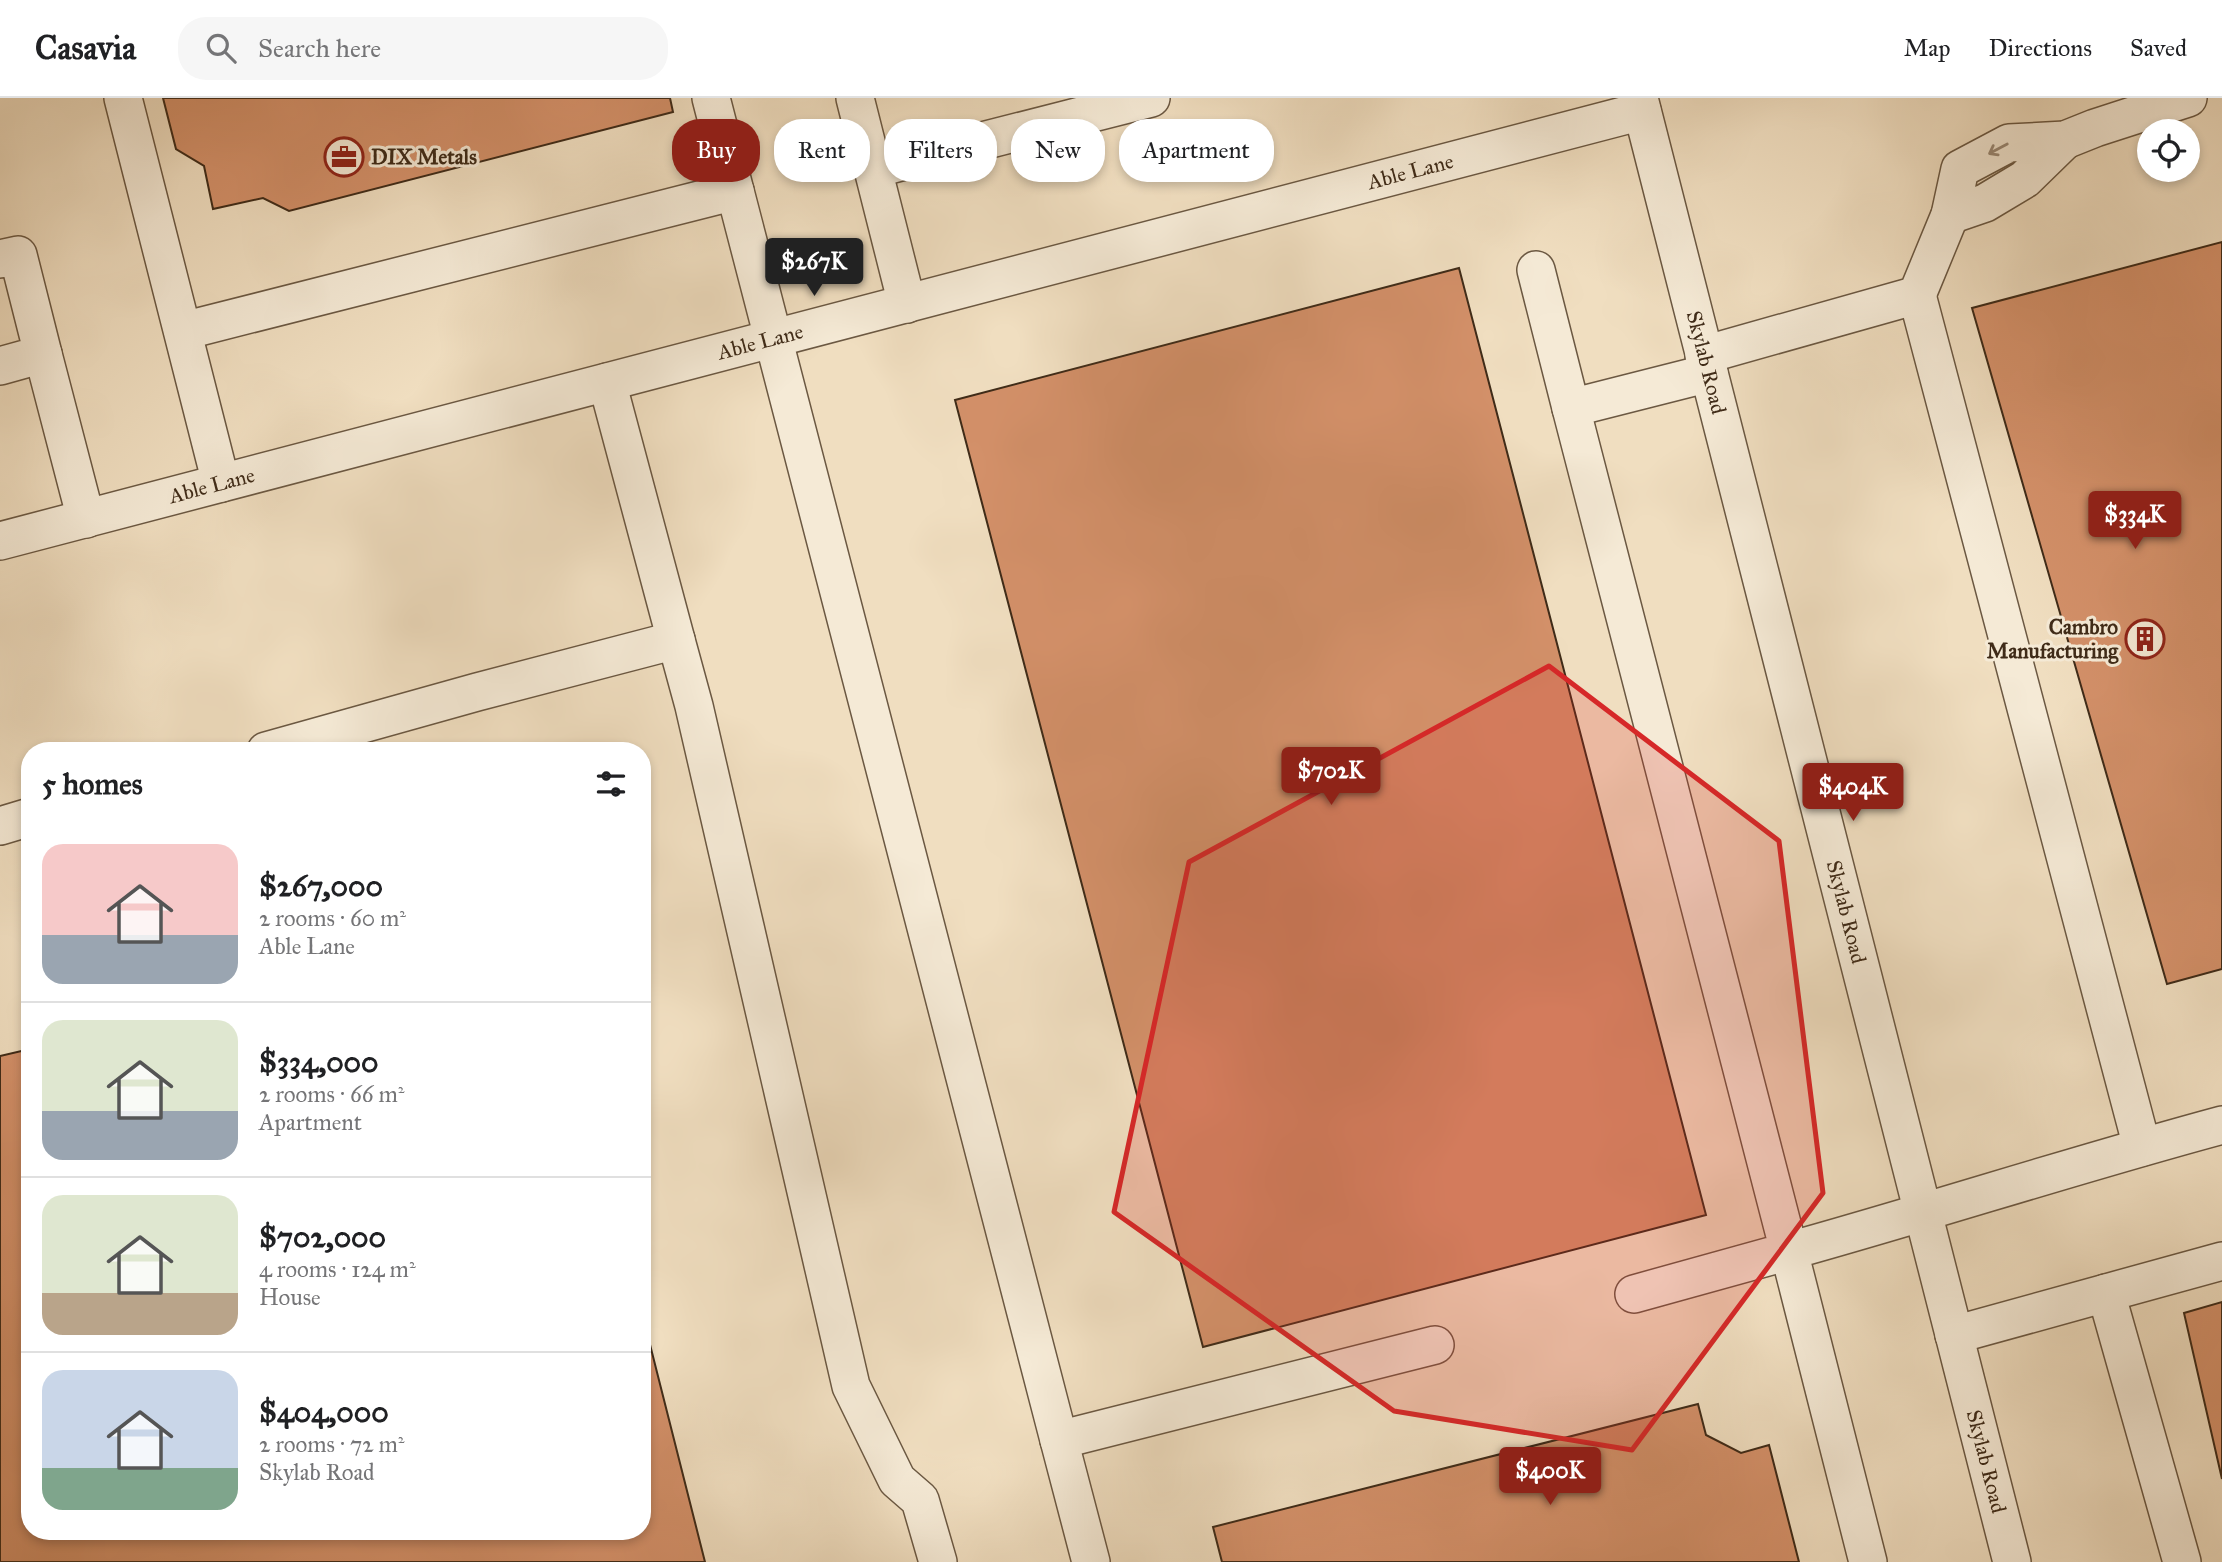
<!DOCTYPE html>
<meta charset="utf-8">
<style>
:root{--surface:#fff;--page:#f6f6f6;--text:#202124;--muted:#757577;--line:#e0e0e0;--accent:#8f2418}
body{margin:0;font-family:"IM FELL Great Primer",serif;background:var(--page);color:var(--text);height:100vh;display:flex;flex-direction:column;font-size:26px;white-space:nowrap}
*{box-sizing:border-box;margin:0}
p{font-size:23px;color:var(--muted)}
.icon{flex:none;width:38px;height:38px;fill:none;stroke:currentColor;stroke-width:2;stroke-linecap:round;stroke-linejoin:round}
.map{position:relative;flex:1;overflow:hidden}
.details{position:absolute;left:21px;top:644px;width:630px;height:798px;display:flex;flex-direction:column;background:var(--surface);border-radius:28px;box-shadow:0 4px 10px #0003}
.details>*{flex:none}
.guide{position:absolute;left:672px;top:21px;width:665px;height:63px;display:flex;gap:14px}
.buttons{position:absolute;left:2137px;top:21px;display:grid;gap:14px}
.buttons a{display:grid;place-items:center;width:63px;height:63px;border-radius:50%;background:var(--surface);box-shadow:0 4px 10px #0003;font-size:35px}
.price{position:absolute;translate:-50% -60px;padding:0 16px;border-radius:7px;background:var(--accent);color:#fff;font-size:23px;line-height:46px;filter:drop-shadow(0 2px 4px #0008)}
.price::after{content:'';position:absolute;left:50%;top:42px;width:21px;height:16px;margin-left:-10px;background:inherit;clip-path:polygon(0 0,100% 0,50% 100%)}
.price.on{background:#222;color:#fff}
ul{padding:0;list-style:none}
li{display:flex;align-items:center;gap:21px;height:175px;padding:0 21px}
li+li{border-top:2px solid var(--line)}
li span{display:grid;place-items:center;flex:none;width:196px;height:140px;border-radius:21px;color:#555}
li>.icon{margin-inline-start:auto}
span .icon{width:84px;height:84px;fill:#fffc;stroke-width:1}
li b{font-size:30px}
h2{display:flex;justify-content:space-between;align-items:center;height:84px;padding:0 21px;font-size:30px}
.pill{padding:0 24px;border-radius:28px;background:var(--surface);box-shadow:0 4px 10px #0003;font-size:24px;line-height:63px}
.pill.on{background:var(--accent);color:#fff}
header{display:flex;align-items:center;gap:42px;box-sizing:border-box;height:98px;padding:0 35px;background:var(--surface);border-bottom:2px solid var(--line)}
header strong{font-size:33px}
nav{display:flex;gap:38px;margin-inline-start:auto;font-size:24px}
.search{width:490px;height:63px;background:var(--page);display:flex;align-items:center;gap:18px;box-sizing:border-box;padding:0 24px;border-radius:28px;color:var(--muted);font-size:26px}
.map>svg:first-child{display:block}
.building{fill:#d39069;stroke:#3f2b18;stroke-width:2}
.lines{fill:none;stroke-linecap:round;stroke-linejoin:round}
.minor-casing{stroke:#6b5842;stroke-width:40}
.minor{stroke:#f5ead6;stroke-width:37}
.oneway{stroke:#9a8a77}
.marked{fill:#d62828;fill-opacity:0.2;stroke:#d62828;stroke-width:5;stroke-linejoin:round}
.labels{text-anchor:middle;stroke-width:6;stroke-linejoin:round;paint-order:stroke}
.poi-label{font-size:21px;font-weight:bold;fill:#3f2b18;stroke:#f5ead6;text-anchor:start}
.street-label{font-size:21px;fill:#3f2b18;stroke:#f5ead6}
</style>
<header>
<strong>Casavia</strong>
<div class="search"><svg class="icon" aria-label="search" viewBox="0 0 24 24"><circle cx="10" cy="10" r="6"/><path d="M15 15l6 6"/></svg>Search here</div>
<nav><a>Map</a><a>Directions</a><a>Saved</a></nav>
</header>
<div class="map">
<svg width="2222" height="1464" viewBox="0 0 2222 1464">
<rect width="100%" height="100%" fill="#f0dec0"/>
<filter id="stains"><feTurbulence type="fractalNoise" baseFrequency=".00286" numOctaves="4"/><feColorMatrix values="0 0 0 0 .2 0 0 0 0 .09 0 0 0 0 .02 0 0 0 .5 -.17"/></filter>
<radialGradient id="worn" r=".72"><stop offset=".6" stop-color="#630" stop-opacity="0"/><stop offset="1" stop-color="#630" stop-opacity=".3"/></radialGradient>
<!-- building -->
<g class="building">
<polygon points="163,0 670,0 673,14 289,113 263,100 213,111 204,68 176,51"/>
<polygon points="2222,144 2222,871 2167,886 1972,210"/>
<polygon points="1459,170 1706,1117 1203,1249 955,302"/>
<polygon points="30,951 30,1433 642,1433 642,1215 705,1464 0,1464 0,958"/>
<polygon points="2222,1204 2222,1381 2184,1215"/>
<polygon points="1698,1306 1706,1337 1741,1355 1769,1347 1799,1464 1222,1464 1213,1429"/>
</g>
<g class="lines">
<!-- minor casing -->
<g class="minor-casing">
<g id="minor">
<polyline points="123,0 221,385"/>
<polyline points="855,0 907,206"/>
<path id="s1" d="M1639 0 2012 1464"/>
<polyline points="873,71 1151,0"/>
<polyline points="735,93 1059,1342 1435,1247"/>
<polyline points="1950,117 1985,105 2025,81 2065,42"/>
<polyline points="0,161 18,157 43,256 0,268"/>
<polyline points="1536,172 1571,310 1709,275"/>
<polyline points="1917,197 2142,1049"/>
<polyline points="183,233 735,93 711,0"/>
<polyline points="43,256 86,421"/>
<polyline points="1704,257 1917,197 1950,117 1960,71 2009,45 2065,42 2095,30 2188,0"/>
<polyline points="1571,310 1789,1153 1634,1196"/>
<path id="s2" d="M0 443 1642 13"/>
<polyline points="676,542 694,608 851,1288 897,1382 920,1402 938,1464"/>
<polyline points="266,653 477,594 676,542 607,284"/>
<polyline points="0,728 30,719"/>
<polyline points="1954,1237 2106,1195"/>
<polyline points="1059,1342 1091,1464"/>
<path d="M1868 1464 1789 1153C1933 1113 2077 1066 2222 1027"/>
<polyline points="2182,1464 2106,1195 2222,1163"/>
</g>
</g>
<!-- minor -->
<use href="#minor" class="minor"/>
</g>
<!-- one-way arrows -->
<defs><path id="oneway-shaft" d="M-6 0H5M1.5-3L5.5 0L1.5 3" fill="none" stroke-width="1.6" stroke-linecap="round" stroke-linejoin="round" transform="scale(1.75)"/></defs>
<use class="oneway" href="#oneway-shaft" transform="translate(1998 51) rotate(152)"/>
<!-- marked area -->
<path class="marked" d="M1549 568 1779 743 1823 1095 1632 1352 1394 1313 1114 1114 1189 764Z"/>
<!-- icons -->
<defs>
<g id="office-ring" transform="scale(2.0125)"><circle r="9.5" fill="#f5ead6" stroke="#8f2418" stroke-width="1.5"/><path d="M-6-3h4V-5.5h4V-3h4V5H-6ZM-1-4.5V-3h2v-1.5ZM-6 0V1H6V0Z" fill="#8f2418"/></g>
<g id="building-ring" transform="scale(2.0125)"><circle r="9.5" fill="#f5ead6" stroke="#8f2418" stroke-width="1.5"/><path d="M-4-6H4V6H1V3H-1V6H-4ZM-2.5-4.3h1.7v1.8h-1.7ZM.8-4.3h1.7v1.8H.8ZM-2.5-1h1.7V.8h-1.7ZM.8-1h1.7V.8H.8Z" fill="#8f2418"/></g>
</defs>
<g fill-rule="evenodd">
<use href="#office-ring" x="344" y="59"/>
<use href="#building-ring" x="2145" y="541"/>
</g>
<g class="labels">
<!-- poi labels -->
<g class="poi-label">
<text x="371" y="66">DIX Metals</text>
<text x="2118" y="536" text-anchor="end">Cambro<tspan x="2118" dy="24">Manufacturing</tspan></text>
</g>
<!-- street labels -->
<g class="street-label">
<text dy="7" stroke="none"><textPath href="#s2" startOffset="1458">Able Lane</textPath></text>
<text dy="7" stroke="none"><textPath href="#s2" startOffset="786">Able Lane</textPath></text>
<text dy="7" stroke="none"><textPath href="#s1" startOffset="273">Skylab Road</textPath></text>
<text dy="7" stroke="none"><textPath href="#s2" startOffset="219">Able Lane</textPath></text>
<text dy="7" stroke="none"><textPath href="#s1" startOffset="840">Skylab Road</textPath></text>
<text dy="7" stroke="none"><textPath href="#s1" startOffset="1407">Skylab Road</textPath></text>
</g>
</g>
<rect width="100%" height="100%" filter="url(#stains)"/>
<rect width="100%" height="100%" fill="url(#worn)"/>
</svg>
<div class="buttons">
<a><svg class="icon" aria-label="locate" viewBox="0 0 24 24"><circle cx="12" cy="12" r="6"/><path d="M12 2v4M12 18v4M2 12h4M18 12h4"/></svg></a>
</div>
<b class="price on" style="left:814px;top:200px">$267K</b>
<b class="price" style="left:2135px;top:453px">$334K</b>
<b class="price" style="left:1331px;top:709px">$702K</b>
<b class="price" style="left:1853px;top:725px">$404K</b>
<b class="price" style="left:1550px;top:1409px">$400K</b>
<div class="guide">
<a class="pill on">Buy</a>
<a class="pill">Rent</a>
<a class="pill">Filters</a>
<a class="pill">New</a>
<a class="pill">Apartment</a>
</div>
<section class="details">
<h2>5 homes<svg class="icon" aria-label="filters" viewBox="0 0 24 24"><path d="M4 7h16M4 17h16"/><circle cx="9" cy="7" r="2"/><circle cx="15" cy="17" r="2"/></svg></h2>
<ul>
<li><span style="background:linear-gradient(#f6c9c9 65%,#9aa5b1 0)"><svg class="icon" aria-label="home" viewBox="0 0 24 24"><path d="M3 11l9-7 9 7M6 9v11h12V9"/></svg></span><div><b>$267,000</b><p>2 rooms · 60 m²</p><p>Able Lane</p></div></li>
<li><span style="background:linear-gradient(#dfe7d0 65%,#9aa5b1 0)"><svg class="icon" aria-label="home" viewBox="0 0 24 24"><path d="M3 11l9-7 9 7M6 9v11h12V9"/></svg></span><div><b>$334,000</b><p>2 rooms · 66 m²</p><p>Apartment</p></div></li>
<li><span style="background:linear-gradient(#dfe7d0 70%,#b9a48a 0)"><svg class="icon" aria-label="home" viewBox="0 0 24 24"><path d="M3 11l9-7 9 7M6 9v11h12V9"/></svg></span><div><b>$702,000</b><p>4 rooms · 124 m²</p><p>House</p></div></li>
<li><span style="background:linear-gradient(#c9d6e8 70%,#7fa58c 0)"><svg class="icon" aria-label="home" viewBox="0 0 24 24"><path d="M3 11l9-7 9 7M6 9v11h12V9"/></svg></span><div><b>$404,000</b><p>2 rooms · 72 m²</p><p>Skylab Road</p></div></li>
</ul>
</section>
</div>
